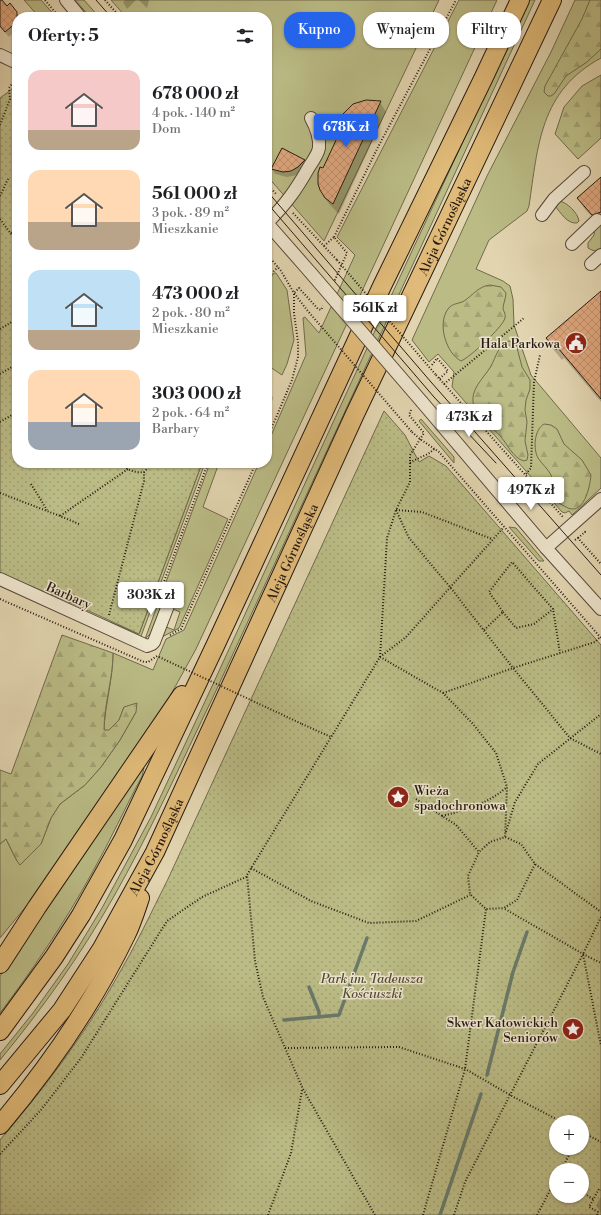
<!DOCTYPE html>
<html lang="pl">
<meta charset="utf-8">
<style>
:root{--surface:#fff;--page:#f6f6f6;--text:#202124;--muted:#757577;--accent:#2563eb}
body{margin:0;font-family:"Libre Bodoni",serif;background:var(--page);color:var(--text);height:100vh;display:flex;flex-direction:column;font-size:15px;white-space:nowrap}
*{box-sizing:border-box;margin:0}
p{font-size:13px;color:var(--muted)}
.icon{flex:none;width:22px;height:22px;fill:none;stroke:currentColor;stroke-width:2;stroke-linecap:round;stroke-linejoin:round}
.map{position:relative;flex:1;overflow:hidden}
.panel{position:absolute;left:12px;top:12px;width:260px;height:456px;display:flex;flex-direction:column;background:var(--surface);border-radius:16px;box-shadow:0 1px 3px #0004}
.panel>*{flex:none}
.guide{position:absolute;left:284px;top:12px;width:257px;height:36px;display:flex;gap:8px}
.tools{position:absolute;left:549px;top:1115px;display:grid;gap:8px}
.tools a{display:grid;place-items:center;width:40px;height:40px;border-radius:50%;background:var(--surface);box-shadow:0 1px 3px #0004;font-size:20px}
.price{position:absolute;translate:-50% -34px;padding:0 9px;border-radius:4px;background:#fff;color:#222;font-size:13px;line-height:26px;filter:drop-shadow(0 1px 2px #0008)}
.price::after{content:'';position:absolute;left:50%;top:24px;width:12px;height:9px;margin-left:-6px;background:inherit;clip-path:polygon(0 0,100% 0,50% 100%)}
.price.active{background:var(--accent);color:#fff}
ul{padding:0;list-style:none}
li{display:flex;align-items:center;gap:12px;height:100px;padding:0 16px}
li span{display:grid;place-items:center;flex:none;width:112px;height:80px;border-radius:12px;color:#555}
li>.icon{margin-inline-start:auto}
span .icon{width:48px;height:48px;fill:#fffc;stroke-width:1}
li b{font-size:17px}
h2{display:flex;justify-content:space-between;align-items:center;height:48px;padding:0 16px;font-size:17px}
.tag{padding:0 14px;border-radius:16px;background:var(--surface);box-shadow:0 1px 3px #0004;font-size:14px;line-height:36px}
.tag.active{background:var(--accent);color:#fff}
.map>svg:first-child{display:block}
.grass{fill:#babb85;stroke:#706a4c}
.forest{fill:url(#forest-firs);stroke:#706a4c}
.park{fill:url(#park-dots);stroke:#706a4c;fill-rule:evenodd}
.shadow{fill:#0003}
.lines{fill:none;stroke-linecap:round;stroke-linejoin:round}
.stream{stroke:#69796a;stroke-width:3.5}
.building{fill:url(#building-cross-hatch);stroke:#271a12}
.minor-casing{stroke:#564839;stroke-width:14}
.highway-casing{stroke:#271a12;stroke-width:20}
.path{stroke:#271a12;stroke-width:2;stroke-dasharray:1 2;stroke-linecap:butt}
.minor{stroke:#ece3cb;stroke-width:12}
.highway{stroke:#e0ba78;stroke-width:18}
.tram{stroke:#271a12;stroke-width:1}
.minor-bridge-casing{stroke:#564839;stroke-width:14;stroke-linecap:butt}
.path-bridge{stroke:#271a12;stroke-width:2;stroke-dasharray:1 2;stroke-linecap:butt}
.minor-bridge{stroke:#ece3cb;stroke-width:12}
.labels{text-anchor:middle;stroke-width:3;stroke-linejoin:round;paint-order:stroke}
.street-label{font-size:13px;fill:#271a12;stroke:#ece3cb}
.poi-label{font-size:13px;fill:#271a12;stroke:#ece3cb;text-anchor:end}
.park-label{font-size:13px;font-style:italic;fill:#534a34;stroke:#ece3cb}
</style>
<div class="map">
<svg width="601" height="1215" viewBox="0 0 601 1215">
<defs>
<pattern id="forest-firs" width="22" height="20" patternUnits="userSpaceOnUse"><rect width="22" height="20" fill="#babb85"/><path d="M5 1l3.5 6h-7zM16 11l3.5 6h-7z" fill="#a0a072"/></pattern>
<pattern id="park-dots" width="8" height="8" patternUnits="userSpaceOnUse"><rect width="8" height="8" fill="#babb85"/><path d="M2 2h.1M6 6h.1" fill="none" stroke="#a0a072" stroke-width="1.8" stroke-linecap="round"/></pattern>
<pattern id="building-cross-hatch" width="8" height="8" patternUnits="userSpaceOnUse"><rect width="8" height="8" fill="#e0a87f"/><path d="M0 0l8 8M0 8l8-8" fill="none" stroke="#c0906d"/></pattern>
</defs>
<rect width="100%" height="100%" fill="#e1d4af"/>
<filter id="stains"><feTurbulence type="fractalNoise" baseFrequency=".005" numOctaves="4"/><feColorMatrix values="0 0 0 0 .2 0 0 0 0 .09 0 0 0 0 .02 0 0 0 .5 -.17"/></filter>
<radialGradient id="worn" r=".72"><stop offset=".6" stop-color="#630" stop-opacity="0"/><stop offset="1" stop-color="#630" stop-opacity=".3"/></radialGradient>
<!-- grass -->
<g class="grass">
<polygon points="24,0 41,0 56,17 39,17"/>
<polygon points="75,0 84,0 99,17 90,17"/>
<polygon points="111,0 439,0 324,241 267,176 267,17 126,17"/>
<path d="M459 0H497L196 649 169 698 42 887 0 938V844L6 839 17 861 41 844 51 818 60 804 85 785 101 767 120 740 136 712 124 707 119 720 109 731 104 730C105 704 113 679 113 653L153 670 166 639 184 630 259 463H267V445L306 355 303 318 305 317 319 333 355 255 337 237Z"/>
<path d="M529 0H535L214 695C181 763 150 833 113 898 80 956 42 1009 0 1060V1054L33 1013 68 964 102 908 151 817 208 695 385 309Z"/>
<path d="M575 0H601V58C540 91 538 145 529 206L527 211 489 240 476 269 503 281 510 286 513 299 514 325 531 375 601 458V488L572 515 569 511 565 513 562 512 452 387 454 372 438 354 429 362 412 340 487 176 551 52Z"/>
<path d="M559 201C567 202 578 213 579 221L577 223C567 224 561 213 555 206Z"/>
<path d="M601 223V248C596 252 593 251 588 248V243L594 235 595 228Z"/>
<polygon points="274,273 276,273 287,290 294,340 287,364 282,375 267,365 267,283"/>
<polygon points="421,419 454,457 454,463 419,421"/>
<polygon points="202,463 205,463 140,639 109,623 110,622 139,634"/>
<polygon points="210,463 219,463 203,507 228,519 179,628 162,637 166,627 174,630 180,612 173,609 176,600 165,596 151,633 145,639"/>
<polygon points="509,527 516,528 544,561 539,561"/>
<path d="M142 767 144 768 142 776C125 808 110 841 92 873 65 922 34 968 0 1013V976Z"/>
</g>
<!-- forest -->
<g class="forest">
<polygon points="590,0 601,0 601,49 587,62 566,76 554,94 551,96 548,96 544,92 545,86 582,19"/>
<polygon points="601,75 601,138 578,159 555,134 564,107 582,86"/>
<path d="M490 285 501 287 506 293C506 298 503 304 503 309 504 312 506 314 505 318 503 327 469 358 461 361 446 353 437 324 448 309 452 303 459 304 464 301 473 295 479 286 490 285Z"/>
<path d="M509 341 516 344 522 367 530 380V389L526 400 525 410 527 422 525 441 528 455 527 460 524 461C513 458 508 445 501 437 488 421 463 410 477 386 481 379 487 373 491 366 496 357 498 345 509 341Z"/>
<path d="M544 424 551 425 557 429 564 444 582 460 591 475C590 488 583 517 566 507 562 505 558 503 556 499 551 492 554 483 551 475 548 469 542 464 538 458 533 449 534 430 544 424Z"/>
<path d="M62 635 113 653C113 679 104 704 104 730H109L119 720 124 707 137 703 136 712 120 740 101 767 85 785 60 804 51 818 41 844 20 865 17 861 6 839 0 844V770L11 774Z"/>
</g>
<!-- park -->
<g class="park">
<polygon points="17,81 17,463 202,463 139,634 78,606 0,573 0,98 11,90"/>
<path d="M384 411 405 435 419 462 429 456 446 466 601 645V1215H0V1140C43 1090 83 1037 116 979 135 947 151 913 168 879ZM556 1122H582V1148H556ZM556 1170H582V1196H556Z"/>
</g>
<!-- shadow -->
<g class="shadow">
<polygon points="125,0 136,0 127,9 123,2"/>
<polygon points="139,0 149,0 147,8"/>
<polygon points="10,5 20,17 17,17 17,29 9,37 0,27 0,8 7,7"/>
<polygon points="380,102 386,112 339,214 329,204 322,193 324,169 346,123 342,116"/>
<polygon points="304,161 307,166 297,175 287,177 275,174 272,169"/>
<polygon points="601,178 601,222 598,224 584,208 578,198"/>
<polygon points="601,299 601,402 564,358 562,360 553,349 547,339"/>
<polygon points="267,386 273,398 267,417"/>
<polygon points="601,1197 601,1213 596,1205"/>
</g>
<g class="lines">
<!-- stream -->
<g class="stream">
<polyline points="309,987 319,1012 319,1017"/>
<polyline points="284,1020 339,1015 367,938"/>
<polyline points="487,1075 513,972 527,932"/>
<polyline points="440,1215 481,1094"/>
</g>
</g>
<!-- building -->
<g class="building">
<polygon points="0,0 2,0 7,6 10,3 17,12 17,22 5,32 0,26"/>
<polygon points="366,100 381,101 333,204 325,198 320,190 318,184 318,173 320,167 323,168 346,119 341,116 353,104"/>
<polygon points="282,148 305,160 298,167 291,171 283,172 271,169"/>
<polygon points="601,177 601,212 592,215 577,198"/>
<polygon points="601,291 601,399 558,348 556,350 546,338"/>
</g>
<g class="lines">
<!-- minor casing -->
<g class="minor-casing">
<g id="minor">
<polyline points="66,0 80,17"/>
<polyline points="0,55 15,62 17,61"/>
<polyline points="542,215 554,199 584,172"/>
<path d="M267 223C286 204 296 190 309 167 313 161 318 154 319 148 320 137 316 127 311 118"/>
<polyline points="267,223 310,272"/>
<polyline points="572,244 597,220"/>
<polyline points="591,264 601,255"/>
<polyline points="422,402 546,548 601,609"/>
<polyline points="546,548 601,499"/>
<polyline points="0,579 147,646 152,644 154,642 169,603"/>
</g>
</g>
<!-- highway casing -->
<g class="highway-casing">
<g id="highway">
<polyline points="0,964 37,907 182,695"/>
<polyline points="0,1031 54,957 81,915 123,840 215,646 382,286 483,79 520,0"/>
<path id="s1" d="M0 1085 62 1010 101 950 155 852 355 414 552 0"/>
<path d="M0 1125C49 1067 93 1003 126 935 132 923 136 910 140 898"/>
</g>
</g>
<!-- path -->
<g class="path">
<polyline points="45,0 59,17"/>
<polyline points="105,0 120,17"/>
<polyline points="0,125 10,99 9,88 17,77"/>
<polyline points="267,184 277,195"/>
<polyline points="0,196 9,177"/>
<polyline points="293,213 337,260"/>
<polyline points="0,219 17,242"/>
<polyline points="11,233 17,228"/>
<polyline points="334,237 377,149 456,0"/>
<polyline points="324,246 334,237 347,253 334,282"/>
<polyline points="267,254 281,271 294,293 307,310"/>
<polyline points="267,278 278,267"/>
<polyline points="0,329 17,319"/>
<polyline points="432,365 437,358 448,371 439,379"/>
<polyline points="0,374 17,364"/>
<polyline points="436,375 563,517"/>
<polyline points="444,384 524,318"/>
<polyline points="0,422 17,412"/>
<polyline points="412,432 420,439 439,452 601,638"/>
<polyline points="267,439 292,380 298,357 298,342 294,313 294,293 299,288 318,309 321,310 323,306"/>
<path d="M123 463C127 471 136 473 144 472L148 468 150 463"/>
<path d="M410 463C418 457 428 456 434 449"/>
<polyline points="526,474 531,468 534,382 540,355"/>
<polyline points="31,484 47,510"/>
<polyline points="0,493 60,516"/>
<polyline points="396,510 409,538 450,587 513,668 570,738 601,754"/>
<polyline points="396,510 422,512 492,539"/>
<polyline points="79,524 60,516 128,469"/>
<polyline points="578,538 585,532 583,530"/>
<polyline points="575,540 578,538 601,564"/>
<polyline points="159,595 208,463"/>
<polyline points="0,599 144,662 148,662 157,656"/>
<polyline points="503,612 516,628 534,624 553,609"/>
<polyline points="109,615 144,481 144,472"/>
<polyline points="484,630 503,612 489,592 512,562 553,609 560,653"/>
<polyline points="170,635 181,629 256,463"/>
<polyline points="380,657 387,538 396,510 410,482 410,455 424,433 409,415 411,410"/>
<polyline points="380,657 443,693 473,724 496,753 507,787 505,837"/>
<polyline points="443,693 513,668 595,642 600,637"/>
<polyline points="302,724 331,737"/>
<polyline points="416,799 456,825 479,852"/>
<path d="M442 816C466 810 489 803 507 787"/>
<polyline points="506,832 515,802 538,764 601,714"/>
<polyline points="535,864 517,900 504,908 486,909 470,894 468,876 479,852 490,842 505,837 521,844 535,864 601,912"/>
<polyline points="251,868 311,901 369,923 416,921 470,895"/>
<polyline points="505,909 583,954 601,963"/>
<polyline points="601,917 583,954 601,1046"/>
<polyline points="285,1048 399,1047 465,1069 510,1095 562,1122"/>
<polyline points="582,1132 601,1142"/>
<polyline points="0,1154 41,1110 81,1058 167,921 202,897 248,876"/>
<polyline points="561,1170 573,1148"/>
<polyline points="582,1192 593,1199"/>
<polyline points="268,1215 291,1153 302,1090"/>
<polyline points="375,1215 303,1089 263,997 255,961 247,875 380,657 406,637 504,527"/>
<polyline points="423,1215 465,1069 486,909"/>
<polyline points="454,1215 465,1182 583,954"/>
<polyline points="537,1215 556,1179"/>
<polyline points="597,1215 598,1212 589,1207 599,1189 601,1190"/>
</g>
<!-- minor -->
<use href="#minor" class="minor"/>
<!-- highway -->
<use href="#highway" class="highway"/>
<!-- tram -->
<g class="tram">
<polyline points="96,0 111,17"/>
<polyline points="267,191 431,382 601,575"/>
<polyline points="267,203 434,397 496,463"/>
</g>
<!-- minor-bridge casing -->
<g class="minor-bridge-casing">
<polyline id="minor-bridge" points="310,272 422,402"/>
</g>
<!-- path-bridge -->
<g class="path-bridge">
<polyline points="337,260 436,375"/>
<polyline points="307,310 412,432"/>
<polyline points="159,657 302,724"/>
</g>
<!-- minor-bridge -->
<use href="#minor-bridge" class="minor-bridge"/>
</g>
<!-- icons -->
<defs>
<g id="civic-disc" transform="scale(1.15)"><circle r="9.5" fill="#8f2418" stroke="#ece3cb"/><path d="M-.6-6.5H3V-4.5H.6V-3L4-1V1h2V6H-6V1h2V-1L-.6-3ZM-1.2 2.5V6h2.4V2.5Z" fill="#fff"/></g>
<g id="sight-disc" transform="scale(1.15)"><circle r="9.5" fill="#8f2418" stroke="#ece3cb"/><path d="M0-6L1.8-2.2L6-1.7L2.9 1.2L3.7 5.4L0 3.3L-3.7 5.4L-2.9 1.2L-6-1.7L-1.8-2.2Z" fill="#fff"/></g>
</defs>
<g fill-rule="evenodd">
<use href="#civic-disc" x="576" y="343"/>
<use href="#sight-disc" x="398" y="797"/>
<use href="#sight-disc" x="573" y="1029"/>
</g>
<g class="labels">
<!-- street labels -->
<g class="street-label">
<text dy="5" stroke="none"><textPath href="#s1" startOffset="970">Aleja Górnośląska</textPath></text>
<text dy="5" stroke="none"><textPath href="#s1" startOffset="610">Aleja Górnośląska</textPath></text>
<text transform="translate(69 595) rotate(24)" y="5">Barbary</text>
<text dy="5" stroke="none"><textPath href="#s1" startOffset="286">Aleja Górnośląska</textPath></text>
</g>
<!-- poi labels -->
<g class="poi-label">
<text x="560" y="348">Hala Parkowa</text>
<text x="414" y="795" text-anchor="start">Wieża<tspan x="414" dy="15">spadochronowa</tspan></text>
<text x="558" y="1027">Skwer Katowickich<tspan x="558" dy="15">Seniorów</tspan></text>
</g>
<!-- park labels -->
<g class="park-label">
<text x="372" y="983">Park im. Tadeusza<tspan x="372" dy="15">Kościuszki</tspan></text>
</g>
</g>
<rect width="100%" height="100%" filter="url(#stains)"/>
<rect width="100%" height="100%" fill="url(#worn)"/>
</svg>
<div class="tools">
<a>+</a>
<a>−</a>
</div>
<b class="price active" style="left:346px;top:148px">678K zł</b>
<b class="price" style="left:375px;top:329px">561K zł</b>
<b class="price" style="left:469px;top:438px">473K zł</b>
<b class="price" style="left:531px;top:511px">497K zł</b>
<b class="price" style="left:151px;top:616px">303K zł</b>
<div class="guide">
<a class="tag active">Kupno</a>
<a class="tag">Wynajem</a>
<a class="tag">Filtry</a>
</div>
<section class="panel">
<h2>Oferty: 5<svg class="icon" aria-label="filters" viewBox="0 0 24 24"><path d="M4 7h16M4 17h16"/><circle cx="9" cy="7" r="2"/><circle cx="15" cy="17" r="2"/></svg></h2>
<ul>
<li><span style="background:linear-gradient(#f6c9c9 75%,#b9a48a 0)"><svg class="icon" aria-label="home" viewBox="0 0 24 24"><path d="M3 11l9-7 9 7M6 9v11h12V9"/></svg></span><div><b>678 000 zł</b><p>4 pok. · 140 m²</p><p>Dom</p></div></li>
<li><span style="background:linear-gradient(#ffd9b3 65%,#b9a48a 0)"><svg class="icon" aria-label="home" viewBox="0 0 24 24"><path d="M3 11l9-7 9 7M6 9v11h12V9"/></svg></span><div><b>561 000 zł</b><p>3 pok. · 89 m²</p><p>Mieszkanie</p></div></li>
<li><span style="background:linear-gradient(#bfe0f5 75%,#b9a48a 0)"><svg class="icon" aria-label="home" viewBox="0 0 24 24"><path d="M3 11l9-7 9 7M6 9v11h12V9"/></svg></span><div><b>473 000 zł</b><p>2 pok. · 80 m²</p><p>Mieszkanie</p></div></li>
<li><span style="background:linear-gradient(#ffd9b3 65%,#9aa5b1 0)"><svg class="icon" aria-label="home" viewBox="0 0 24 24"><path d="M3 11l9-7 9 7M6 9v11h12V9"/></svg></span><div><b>303 000 zł</b><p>2 pok. · 64 m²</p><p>Barbary</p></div></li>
</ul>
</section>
</div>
